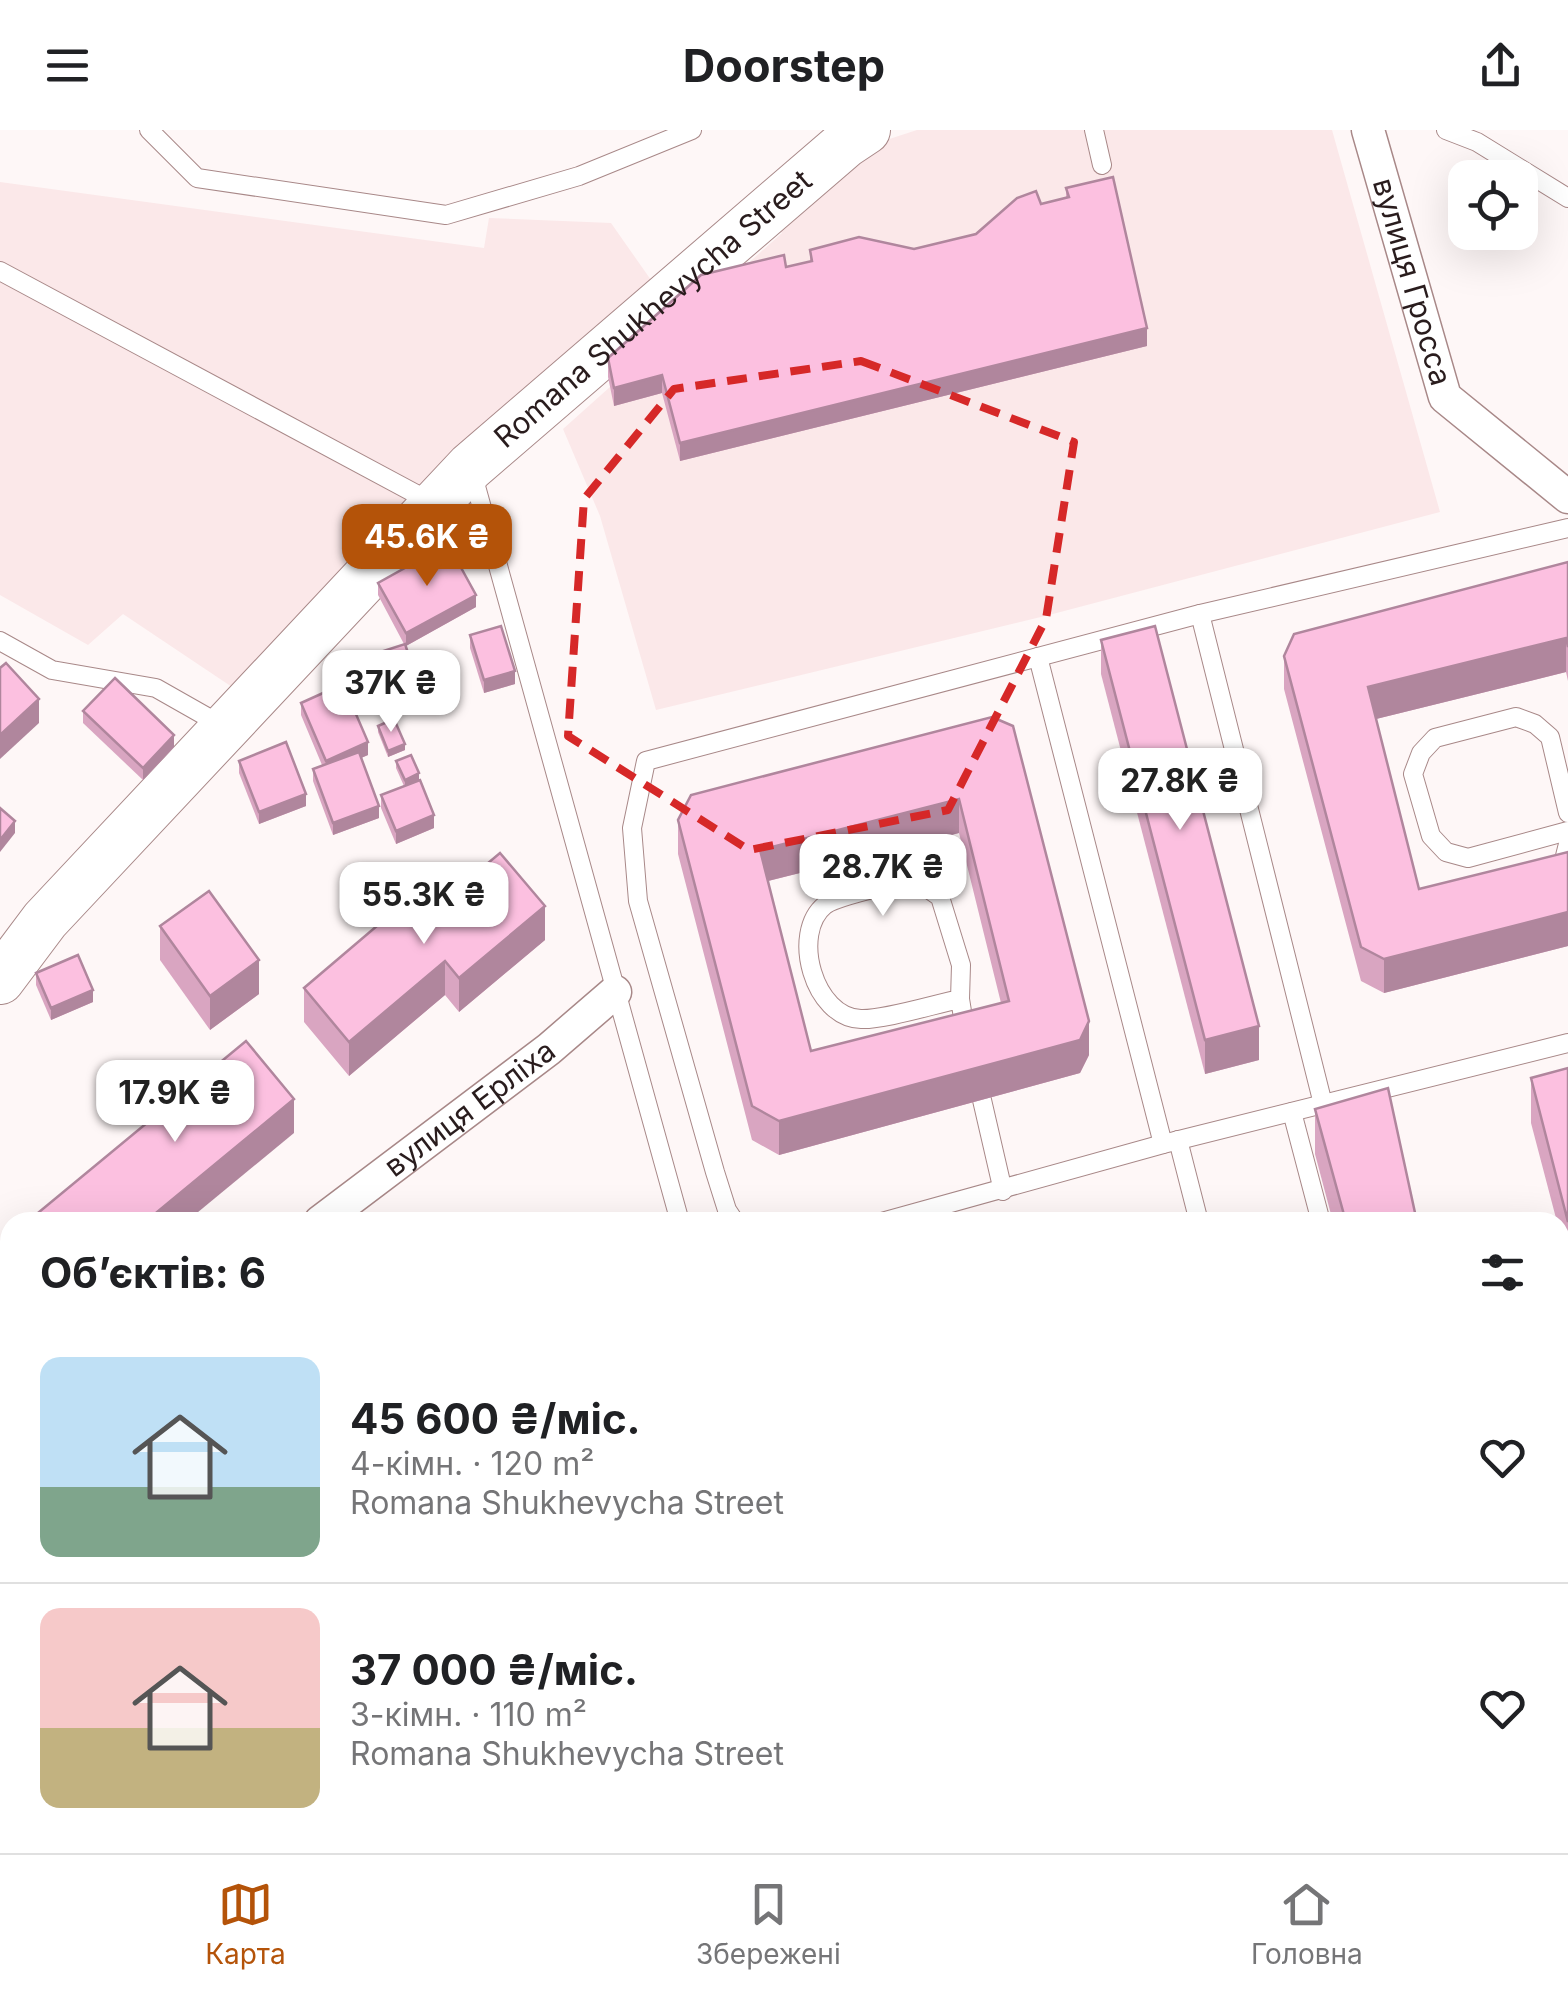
<!DOCTYPE html>
<html lang="uk">
<meta charset="utf-8">
<style>
:root{--surface:#fff;--page:#f2f2f2;--text:#202124;--muted:#757577;--line:#e0e0e0;--accent:#b45309}
body{margin:0;font-family:Inter,sans-serif;background:var(--page);color:var(--text);height:100vh;display:flex;flex-direction:column;font-size:38px;white-space:nowrap}
*{box-sizing:border-box;margin:0}
p{font-size:32px;color:var(--muted)}
.icon{flex:none;width:55px;height:55px;fill:none;stroke:currentColor;stroke-width:2;stroke-linecap:round;stroke-linejoin:round}
.map{position:relative;flex:1;overflow:hidden}
.side{position:absolute;left:0px;top:1082px;width:1570px;height:642px;display:flex;flex-direction:column;background:var(--surface);border-radius:30px 30px 0 0;box-shadow:0 10px 40px #0002}
.side>*{flex:none}
.tools{position:absolute;left:1448px;top:30px;display:grid;gap:20px}
.tools a{display:grid;place-items:center;width:90px;height:90px;border-radius:20px;background:var(--surface);box-shadow:0 10px 40px #0002;font-size:50px}
.price{position:absolute;translate:-50% -85px;padding:0 22px;border-radius:20px;background:#fff;color:#222;font-size:32px;line-height:65px;filter:drop-shadow(0 2px 5px #0008)}
.price::after{content:'';position:absolute;left:50%;top:60px;width:30px;height:22px;margin-left:-15px;background:inherit;clip-path:polygon(0 0,100% 0,50% 100%)}
.price.current{background:var(--accent);color:#fff}
ul{padding:0;list-style:none}
li{display:flex;align-items:center;gap:30px;height:250px;padding:0 40px}
li+li{border-top:2px solid var(--line)}
li span{display:grid;place-items:center;flex:none;width:280px;height:200px;border-radius:20px;color:#555}
li>.icon{margin-inline-start:auto}
span .icon{width:120px;height:120px;fill:#fffc;stroke-width:1}
li b{font-size:42px}
h2{display:flex;justify-content:space-between;align-items:center;height:120px;padding:0 40px;font-size:42px}
header{display:flex;justify-content:space-between;align-items:center;height:130px;padding:0 40px;background:var(--surface);font-size:45px;font-weight:700}
.dock{display:flex;justify-content:space-around;align-items:center;height:140px;border-top:2px solid var(--line);background:var(--surface);font-size:28px;color:var(--muted)}
.dock a{display:grid;justify-items:center;gap:5px}
.dock .current{color:var(--accent)}
.map>svg:first-child{display:block}
.built{fill:#fbe8e9}
.forest{fill:#d7b782}
.lines{fill:none;stroke-linecap:round;stroke-linejoin:round}
.lane-casing{stroke:#a88888;stroke-width:20}
.street-casing{stroke:#a88888;stroke-width:35}
.secondary-casing{stroke:#a88888;stroke-width:50}
.lane{stroke:#fff;stroke-width:18}
.street{stroke:#fff;stroke-width:32}
.secondary{stroke:#fff;stroke-width:48}
.wall{fill:#d9a5c1;fill-rule:evenodd}
.shaded-wall{fill:#b0869d}
.building{fill:#fcc0e0;stroke:#b0869d;stroke-width:2.5;fill-rule:evenodd}
.marked{fill:none;stroke:#d62828;stroke-width:8;stroke-dasharray:20 12;stroke-linejoin:round}
.labels{text-anchor:middle;stroke-width:9;stroke-linejoin:round;paint-order:stroke}
.street-label{font-size:30px;fill:#291c1d;stroke:#fef7f7}
</style>
<header><svg class="icon" aria-label="menu" viewBox="0 0 24 24"><path d="M4 6h16M4 12h16M4 18h16"/></svg>Doorstep<svg class="icon" aria-label="share" viewBox="0 0 24 24"><path d="M12 15V3M7 8l5-5 5 5M5 13v7h14v-7"/></svg></header>
<div class="map">
<svg width="1568" height="1723" viewBox="0 0 1568 1723">
<rect width="100%" height="100%" fill="#fef7f7"/>
<!-- built -->
<g class="built">
<polygon points="917,0 1332,0 1440,382 1049,485 656,580 600,386 563,299 782,103 768,90 874,14"/>
<polygon points="0,52 484,118 489,88 611,93 658,160 244,565 123,484 88,515 0,465"/>
</g>
<!-- forest -->
<g class="forest">
<polygon points="1568,1237 1568,1723 855,1723 850,1715 1560,1715 1560,1239"/>
<polygon points="82,1715 575,1715 574,1723 84,1723"/>
</g>
<g class="lines">
<!-- lane casing -->
<g class="lane-casing">
<g id="lane">
<polyline points="149,0 197,48 446,85 579,46 692,0"/>
<polyline points="1094,0 1102,35"/>
<polyline points="1446,0 1477,12 1568,68"/>
<polyline points="0,141 431,372"/>
<polyline points="472,342 680,1092"/>
<polyline points="417,409 484,393"/>
<polyline points="1200,484 1323,974"/>
<polyline points="0,511 52,540 156,558 223,596"/>
<polyline points="1038,527 1163,1014"/>
<polyline points="1568,683 1550,607 1535,594 1516,587 1435,608 1421,623 1413,644 1431,706 1446,722 1468,728 1568,701"/>
<polyline points="1568,714 1565,726 1568,745"/>
<path d="M960 869C935 874 884 890 861 889 814 888 790 803 825 775 839 765 895 754 914 749L940 767 961 835 960 869 966 906"/>
<polyline points="982,970 1003,1061"/>
<polyline points="1292,982 1321,1092"/>
<polyline points="1178,1010 1199,1092"/>
<polyline points="735,1092 727,1080 715,1042 638,771 632,698 646,631 1200,484 1568,398"/>
<polyline points="882,1092 1163,1014 1568,913"/>
<polyline points="0,1517 10,1627"/>
<polyline points="18,1715 18,1717"/>
<polyline points="593,1723 594,1715"/>
</g>
</g>
<!-- street casing -->
<g class="street-casing">
<g id="street">
<path id="s1" d="M1368 0 1445 267 1568 367"/>
<path id="s2" d="M320 1092 549 919 615 862"/>
<polyline points="0,1328 10,1321"/>
</g>
</g>
<!-- secondary casing -->
<g class="secondary-casing">
<g id="secondary">
<path id="s3" d="M0 850 45 790 470 337 845 14 866 0"/>
</g>
</g>
<!-- lane -->
<use href="#lane" class="lane"/>
<!-- street -->
<use href="#street" class="street"/>
<!-- secondary -->
<use href="#secondary" class="secondary"/>
</g>
<!-- wall -->
<g class="wall">
<polygon points="1066,58 1147,216 680,331 662,263 614,276 608,247 608,228 786,137 810,131 810,120 914,119 976,104 1041,74 1066,68"/>
<polygon points="1568,432 1568,551 1566,542 1376,589 1419,759 1568,722 1568,816 1384,863 1361,851 1284,559 1284,526"/>
<polygon points="378,453 476,477 406,516 417,562 361,581 349,544 349,532 404,514 378,465"/>
<polygon points="470,505 515,554 484,563 470,518"/>
<polygon points="1101,510 1259,930 1205,944 1101,544"/>
<polygon points="301,573 368,625 361,628 379,688 333,705 313,651 313,639 322,635 301,585"/>
<polygon points="83,581 174,617 143,650 83,593"/>
<path d="M992 587 1089 925 1080 943 779 1025 752 1010 678 724V690ZM959 703 1001 873 811 921 768 751Z"/>
<polygon points="378,596 405,620 388,627 378,602"/>
<polygon points="239,631 306,676 259,694 239,643"/>
<polygon points="396,631 419,650 434,698 396,714 381,678 381,665 404,656 396,638"/>
<polygon points="160,796 259,864 210,900 160,830"/>
<polygon points="413,796 545,810 459,882 445,865 349,946 304,892 304,858"/>
<polygon points="36,843 93,872 51,890 36,855"/>
<polygon points="1568,938 1568,1137 1560,1106 1560,1092 1557,1092 1531,993 1531,948"/>
<polygon points="1315,979 1417,1092 1333,1092 1315,1024"/>
<polygon points="10,1106 10,1231 0,1218 0,1114"/>
<polygon points="0,1366 10,1367 10,1415 0,1413"/>
</g>
<!-- shaded-wall -->
<g class="shaded-wall">
<polygon points="1147,198 1147,216 680,331 680,313"/>
<polygon points="662,245 662,263 614,276 614,258"/>
<polygon points="476,465 476,477 406,516 406,503"/>
<polygon points="1566,508 1566,542 1368,591 1368,557"/>
<polygon points="515,541 515,554 484,563 484,550"/>
<polygon points="417,550 417,562 361,581 361,568"/>
<polygon points="39,569 39,593 0,629 0,605"/>
<polygon points="174,605 174,617 143,650 143,638"/>
<polygon points="368,612 368,625 326,643 326,631"/>
<polygon points="405,614 405,620 388,627 388,621"/>
<polygon points="419,643 419,650 405,656 405,650"/>
<polygon points="306,664 306,676 259,694 259,682"/>
<polygon points="959,669 959,703 760,753 760,720"/>
<polygon points="379,676 379,688 333,705 333,693"/>
<polygon points="434,685 434,698 396,714 396,701"/>
<polygon points="15,691 15,703 0,722 0,710"/>
<polygon points="545,776 545,810 459,882 459,848"/>
<polygon points="1568,782 1568,816 1384,863 1384,829"/>
<polygon points="259,830 259,864 210,900 210,866"/>
<polygon points="445,831 445,865 349,946 349,912"/>
<polygon points="93,860 93,872 51,890 51,878"/>
<polygon points="1089,891 1089,925 1080,943 779,1025 779,991"/>
<polygon points="1259,896 1259,930 1205,944 1205,910"/>
<polygon points="294,969 294,1003 186,1092 145,1092"/>
</g>
<!-- building -->
<g class="building">
<polygon points="1113,47 1147,198 680,313 662,245 614,258 608,228 701,145 784,125 786,137 812,131 810,120 859,107 914,119 976,104 1017,68 1036,61 1041,74 1069,67 1066,58"/>
<polygon points="448,414 476,465 406,503 378,453"/>
<polygon points="1568,432 1568,517 1566,508 1368,557 1419,759 1568,722 1568,782 1384,829 1361,817 1284,526 1294,504"/>
<polygon points="501,496 515,541 484,550 470,505"/>
<polygon points="1155,496 1259,896 1205,910 1101,510"/>
<polygon points="405,514 417,550 361,568 349,532"/>
<polygon points="6,533 39,569 0,605 0,538"/>
<polygon points="115,548 174,605 143,638 83,581"/>
<polygon points="343,554 368,612 326,631 301,573"/>
<path d="M992 587 1013 596 1089 891 1080 910 779 991 752 976 678 690 691 665ZM959 669 1009 871 811 921 760 720Z"/>
<polygon points="394,589 405,614 388,621 378,596"/>
<polygon points="286,612 306,664 259,682 239,631"/>
<polygon points="359,622 379,676 333,693 313,639"/>
<polygon points="411,625 419,643 405,650 396,631"/>
<polygon points="420,650 434,685 396,701 381,665"/>
<polygon points="0,678 15,691 0,710"/>
<polygon points="500,723 545,776 459,848 445,831 349,912 304,858 398,778 413,796"/>
<polygon points="209,761 259,830 210,866 160,796"/>
<polygon points="78,825 93,860 51,878 36,843"/>
<polygon points="246,911 294,969 145,1092 27,1092"/>
<polygon points="1568,938 1568,1092 1531,948"/>
<polygon points="1388,958 1417,1092 1346,1092 1315,979"/>
<polygon points="10,1106 10,1197 0,1185 0,1114"/>
<polygon points="0,1366 10,1367 10,1402 0,1400"/>
<polygon points="655,1715 754,1715 753,1723 654,1723"/>
</g>
<!-- marked area -->
<path class="marked" d="M861 231 1074 312 1046 489 948 680 749 720 568 606 584 369 674 259Z"/>
<g class="labels">
<!-- street labels -->
<g class="street-label">
<text dy="10" stroke="none"><textPath href="#s1" startOffset="158">вулиця Гросса</textPath></text>
<text dy="10" stroke="none"><textPath href="#s3" startOffset="938">Romana Shukhevycha Street</textPath></text>
<text dy="10" stroke="none"><textPath href="#s2" startOffset="188">вулиця Ерліха</textPath></text>
</g>
</g>
</svg>
<div class="tools">
<a><svg class="icon" aria-label="locate" viewBox="0 0 24 24"><circle cx="12" cy="12" r="6"/><path d="M12 2v4M12 18v4M2 12h4M18 12h4"/></svg></a>
</div>
<b class="price current" style="left:427px;top:459px">45.6K ₴</b>
<b class="price" style="left:391px;top:605px">37K ₴</b>
<b class="price" style="left:1180px;top:703px">27.8K ₴</b>
<b class="price" style="left:883px;top:789px">28.7K ₴</b>
<b class="price" style="left:424px;top:817px">55.3K ₴</b>
<b class="price" style="left:175px;top:1015px">17.9K ₴</b>
<section class="side">
<h2>Об’єктів: 6<svg class="icon" aria-label="filters" viewBox="0 0 24 24"><path d="M4 7h16M4 17h16"/><circle cx="9" cy="7" r="2"/><circle cx="15" cy="17" r="2"/></svg></h2>
<ul>
<li><span style="background:linear-gradient(#bfe0f5 65%,#7fa58c 0)"><svg class="icon" aria-label="home" viewBox="0 0 24 24"><path d="M3 11l9-7 9 7M6 9v11h12V9"/></svg></span><div><b>45 600 ₴/міс.</b><p>4-кімн. · 120 m²</p><p>Romana Shukhevycha Street</p></div><svg class="icon" aria-label="heart" viewBox="0 0 24 24"><path d="M12 20l-8-8c-3-5 5-10 8-4 3-6 11-1 8 4z"/></svg></li>
<li><span style="background:linear-gradient(#f6c9c9 60%,#c2b280 0)"><svg class="icon" aria-label="home" viewBox="0 0 24 24"><path d="M3 11l9-7 9 7M6 9v11h12V9"/></svg></span><div><b>37 000 ₴/міс.</b><p>3-кімн. · 110 m²</p><p>Romana Shukhevycha Street</p></div><svg class="icon" aria-label="heart" viewBox="0 0 24 24"><path d="M12 20l-8-8c-3-5 5-10 8-4 3-6 11-1 8 4z"/></svg></li>
</ul>
</section>
</div>
<nav class="dock">
<a class="current"><svg class="icon" aria-label="map" viewBox="0 0 24 24"><path d="M3 6l6-2 6 2 6-2v14l-6 2-6-2-6 2zM9 4v14M15 6v14"/></svg>Карта</a>
<a><svg class="icon" aria-label="saved" viewBox="0 0 24 24"><path d="M7 4h10v16l-5-4-5 4z"/></svg>Збережені</a>
<a><svg class="icon" aria-label="home" viewBox="0 0 24 24"><path d="M3 11l9-7 9 7M6 9v11h12V9"/></svg>Головна</a>
</nav>
